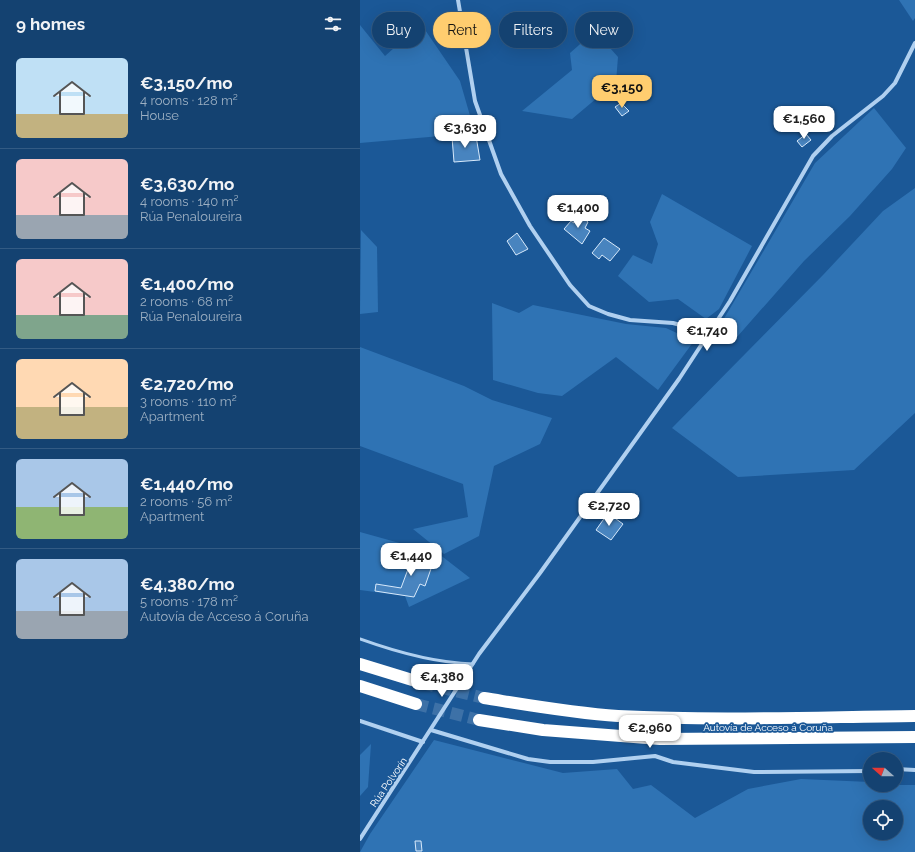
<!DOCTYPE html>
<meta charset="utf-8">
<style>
:root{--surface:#144271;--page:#214d79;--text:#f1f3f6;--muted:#9db0c3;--line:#335b84;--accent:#ffcd6f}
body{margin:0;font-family:Raleway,sans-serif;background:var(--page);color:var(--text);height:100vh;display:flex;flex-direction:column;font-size:15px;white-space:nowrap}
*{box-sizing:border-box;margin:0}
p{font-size:13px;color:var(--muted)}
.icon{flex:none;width:22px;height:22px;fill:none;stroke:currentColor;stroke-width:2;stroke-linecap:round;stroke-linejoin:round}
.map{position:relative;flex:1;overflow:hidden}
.panel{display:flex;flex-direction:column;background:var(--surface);width:360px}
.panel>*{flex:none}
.banner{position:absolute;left:12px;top:12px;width:380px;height:36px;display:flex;gap:8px}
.needle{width:26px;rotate:291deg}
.controls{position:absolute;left:503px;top:752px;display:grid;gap:8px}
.controls a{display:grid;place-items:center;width:40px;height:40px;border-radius:50%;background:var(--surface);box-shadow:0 4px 16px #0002,0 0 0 1px var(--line);font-size:20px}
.price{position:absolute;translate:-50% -34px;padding:0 9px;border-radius:8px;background:#fff;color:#222;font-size:13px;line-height:26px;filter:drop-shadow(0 1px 2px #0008)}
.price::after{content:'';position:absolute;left:50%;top:24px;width:12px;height:9px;margin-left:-6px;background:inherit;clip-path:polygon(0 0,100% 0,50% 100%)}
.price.active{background:var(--accent);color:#111}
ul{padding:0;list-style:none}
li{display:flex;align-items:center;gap:12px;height:100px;padding:0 16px}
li+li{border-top:1px solid var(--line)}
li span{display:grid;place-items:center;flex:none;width:112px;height:80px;border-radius:6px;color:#555}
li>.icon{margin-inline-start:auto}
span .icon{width:48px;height:48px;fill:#fffc;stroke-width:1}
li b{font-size:17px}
h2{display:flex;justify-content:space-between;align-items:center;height:48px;padding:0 16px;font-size:17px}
.chip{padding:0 14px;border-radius:18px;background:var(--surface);box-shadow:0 4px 16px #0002,0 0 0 1px var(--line);font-size:14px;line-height:36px}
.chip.active{background:var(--accent);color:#111}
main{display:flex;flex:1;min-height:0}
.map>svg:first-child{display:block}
.green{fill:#2f73b4;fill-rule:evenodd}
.building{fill:#4884bf;stroke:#d7e9fb}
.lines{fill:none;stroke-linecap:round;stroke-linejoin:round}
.highway-tunnel{stroke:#3d71a7;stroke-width:12;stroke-dasharray:12 6;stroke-linecap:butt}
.lane{stroke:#b0d0f0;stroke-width:3}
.street{stroke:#b0d0f0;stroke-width:4}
.highway{stroke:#fff;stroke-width:12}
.labels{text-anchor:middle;stroke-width:3.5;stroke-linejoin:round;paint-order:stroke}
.street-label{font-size:10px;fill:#fff;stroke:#1b5897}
</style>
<main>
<section class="panel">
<h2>9 homes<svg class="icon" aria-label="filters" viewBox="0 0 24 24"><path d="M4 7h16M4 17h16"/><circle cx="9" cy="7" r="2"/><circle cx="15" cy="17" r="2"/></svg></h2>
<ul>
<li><span style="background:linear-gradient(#bfe0f5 70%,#c2b280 0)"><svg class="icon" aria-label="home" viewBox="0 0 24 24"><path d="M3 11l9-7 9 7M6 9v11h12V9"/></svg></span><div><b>€3,150/mo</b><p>4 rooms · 128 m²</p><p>House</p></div></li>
<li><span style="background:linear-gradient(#f6c9c9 70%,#9aa5b1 0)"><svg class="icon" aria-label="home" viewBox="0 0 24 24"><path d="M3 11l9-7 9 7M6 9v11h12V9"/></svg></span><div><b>€3,630/mo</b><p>4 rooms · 140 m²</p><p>Rúa Penaloureira</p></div></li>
<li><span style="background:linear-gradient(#f6c9c9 70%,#7fa58c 0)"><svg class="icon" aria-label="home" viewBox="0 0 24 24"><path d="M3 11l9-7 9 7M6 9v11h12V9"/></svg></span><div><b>€1,400/mo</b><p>2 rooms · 68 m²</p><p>Rúa Penaloureira</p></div></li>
<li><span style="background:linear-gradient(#ffd9b3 60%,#c2b280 0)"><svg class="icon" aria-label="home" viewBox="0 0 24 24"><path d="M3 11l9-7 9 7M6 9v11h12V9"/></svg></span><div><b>€2,720/mo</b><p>3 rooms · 110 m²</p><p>Apartment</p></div></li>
<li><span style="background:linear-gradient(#a9c7e8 60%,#8fb573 0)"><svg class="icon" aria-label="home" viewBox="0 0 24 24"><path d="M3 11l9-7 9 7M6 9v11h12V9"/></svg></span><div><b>€1,440/mo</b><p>2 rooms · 56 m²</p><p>Apartment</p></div></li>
<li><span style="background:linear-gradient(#a9c7e8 65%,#9aa5b1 0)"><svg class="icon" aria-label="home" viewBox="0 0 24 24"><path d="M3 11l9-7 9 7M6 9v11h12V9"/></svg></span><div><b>€4,380/mo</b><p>5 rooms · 178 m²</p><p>Autovía de Acceso á Coruña</p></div></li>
</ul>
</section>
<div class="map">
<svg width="555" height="852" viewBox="0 0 555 852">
<rect width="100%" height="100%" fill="#1b5897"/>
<!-- green -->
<g class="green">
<polygon points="539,0 555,0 555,18 553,21"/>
<polygon points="61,24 100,81 115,133 0,143 0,25 25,56"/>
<polygon points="235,31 258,57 256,82 212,119 162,111 212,70 210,53"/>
<polygon points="514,108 546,148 532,169 490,216 444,261 377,337 365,343 355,334 455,163"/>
<polygon points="555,188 555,413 494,470 378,477 312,428 463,275 523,211"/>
<polygon points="302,194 392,246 359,309 346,319 318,299 289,302 258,276 273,255 292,264 298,244 290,222"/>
<polygon points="1,230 17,247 18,312 0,314"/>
<polygon points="132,303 159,313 173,305 266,324 306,328 334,341 298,390 256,357 202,396 178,393 133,380"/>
<polygon points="0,347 104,386 132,400 192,418 180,444 134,466 119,536 84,554 53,529 108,517 103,484 0,446"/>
<polygon points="0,532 79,554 110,578 49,607 45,596 0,590"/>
<path d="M74 740 203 773 257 769 273 789 291 785 335 818 388 789 441 779 510 782V785H555V852H0L10 834ZM510 807H536V833H510Z"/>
<polygon points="11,744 8,787 0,796 0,755"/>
</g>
<!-- building -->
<g class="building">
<polygon points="159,12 167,24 155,33 148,21"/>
<polygon points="261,103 269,111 262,116 255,107"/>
<polygon points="446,134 451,140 442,147 437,141"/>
<polygon points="116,136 120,160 94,162 92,137"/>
<polygon points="220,215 228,222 225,228 230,231 222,244 204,229 211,221 214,223"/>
<polygon points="157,233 168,249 156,255 147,241"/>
<polygon points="244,238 260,249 250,261 242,255 239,259 232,253"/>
<polygon points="248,513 263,524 251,540 236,530"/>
<polygon points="54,553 74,560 65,586 60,584 54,597 15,591 16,584 41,588"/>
<polygon points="55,841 61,841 62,851 56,851"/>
</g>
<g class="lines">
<!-- highway-tunnel -->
<g class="highway-tunnel">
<polyline points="62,683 124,698"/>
<polyline points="56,704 119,720"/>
</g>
<!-- lane -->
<path class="lane" d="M0 639C36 652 74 663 113 664"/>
<!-- street -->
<g class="street">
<polyline points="98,0 115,101 141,174 170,226 210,285 229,306 248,314 270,320 313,323 349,333"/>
<polyline points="0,721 63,742"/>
<polyline points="71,730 168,759 190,762 233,762 295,756 313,762 394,772 510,771"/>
<polyline points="536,769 555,770"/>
<polyline points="0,839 119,654 180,573 319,379 370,301 453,156 472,136 523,96 535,83 555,43"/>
</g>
<!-- highway -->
<g class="highway">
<polyline points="0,664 62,683"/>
<polyline points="0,686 56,704"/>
<path d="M124 698C168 705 213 713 258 716 357 721 456 717 555 716"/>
<polyline points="119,720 183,730 300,739 555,737"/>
</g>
</g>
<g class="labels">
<!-- street labels -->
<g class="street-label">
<text x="408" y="731">Autovía de Acceso á Coruña</text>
<text transform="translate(28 782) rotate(-56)" y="4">Rúa Polvorín</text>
</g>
</g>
</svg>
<div class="controls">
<a><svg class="needle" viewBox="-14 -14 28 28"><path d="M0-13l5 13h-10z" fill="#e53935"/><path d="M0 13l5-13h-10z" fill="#9db0c3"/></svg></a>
<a><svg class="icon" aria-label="locate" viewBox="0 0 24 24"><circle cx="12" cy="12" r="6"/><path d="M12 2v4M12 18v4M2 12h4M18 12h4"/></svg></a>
</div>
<b class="price active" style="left:262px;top:109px">€3,150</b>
<b class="price" style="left:444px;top:140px">€1,560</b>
<b class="price" style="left:105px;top:149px">€3,630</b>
<b class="price" style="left:218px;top:229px">€1,400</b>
<b class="price" style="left:347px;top:352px">€1,740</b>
<b class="price" style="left:249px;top:527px">€2,720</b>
<b class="price" style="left:51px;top:577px">€1,440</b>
<b class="price" style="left:82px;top:698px">€4,380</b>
<b class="price" style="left:290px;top:749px">€2,960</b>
<div class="banner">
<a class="chip">Buy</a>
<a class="chip active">Rent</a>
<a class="chip">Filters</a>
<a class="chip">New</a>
</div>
</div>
</main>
